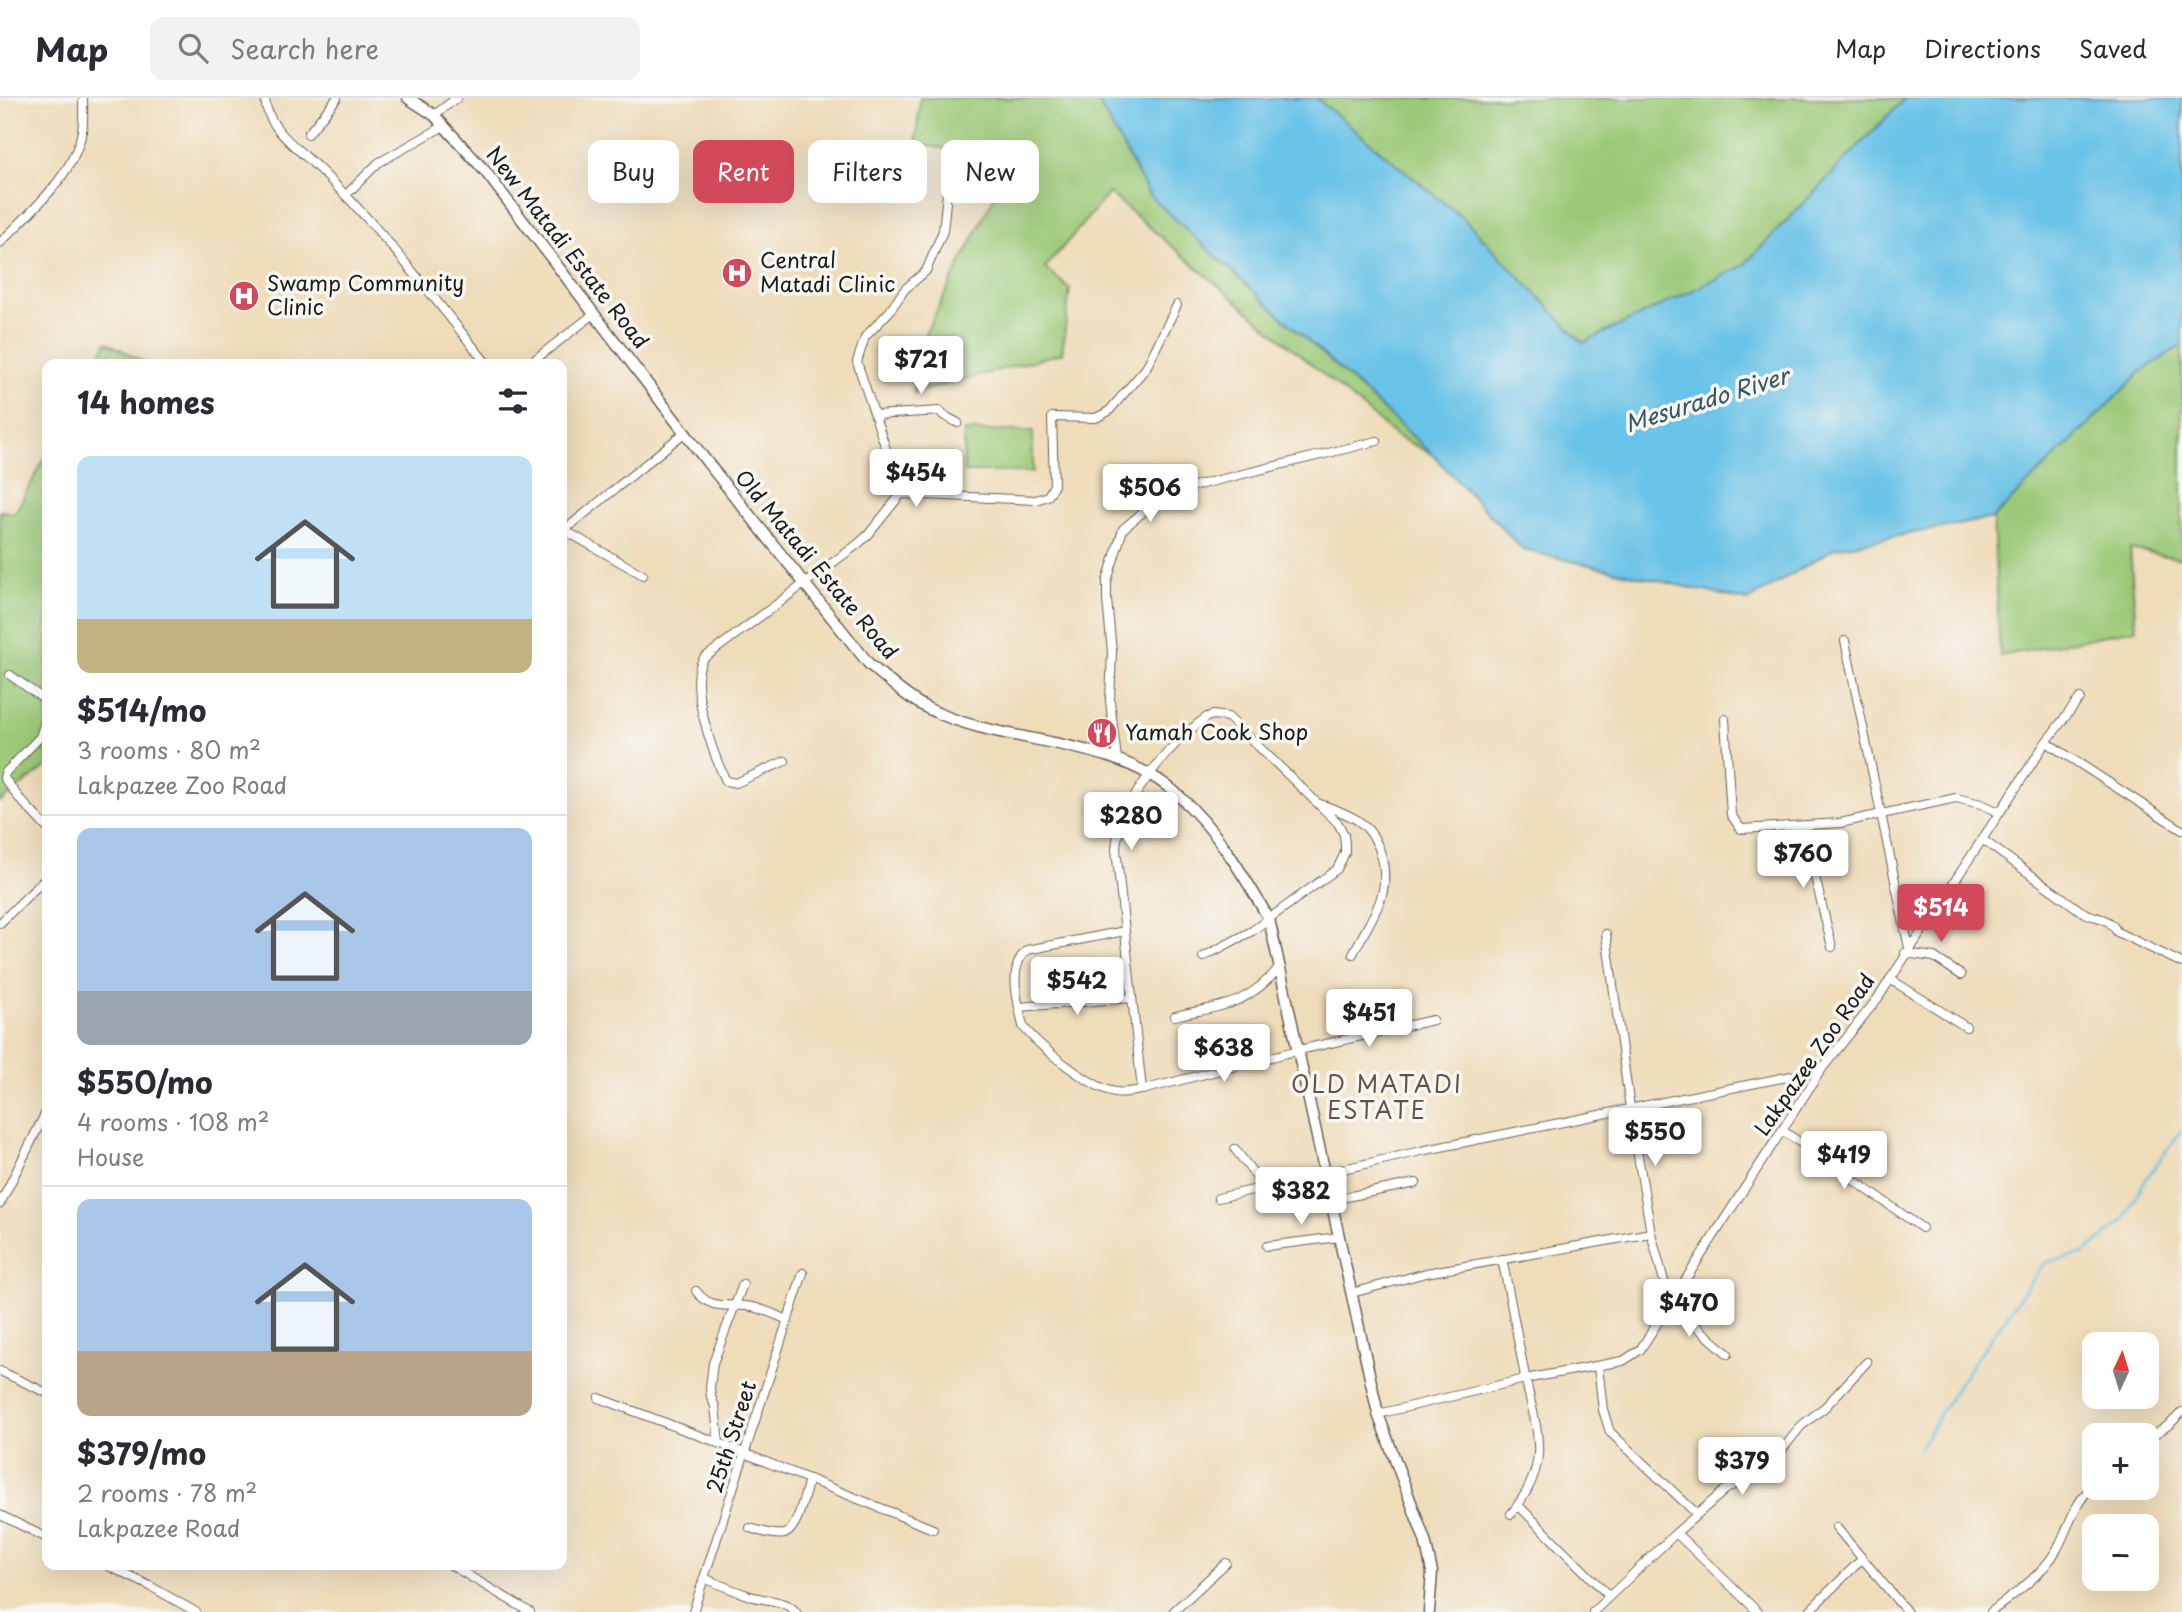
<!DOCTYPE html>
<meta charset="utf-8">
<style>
:root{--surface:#fff;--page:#f2f2f3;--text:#2b2b33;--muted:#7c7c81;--line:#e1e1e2;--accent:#d1495b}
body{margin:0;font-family:"Playpen Sans",sans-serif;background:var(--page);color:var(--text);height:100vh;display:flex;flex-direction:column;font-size:26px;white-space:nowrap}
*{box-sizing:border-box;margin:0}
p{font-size:23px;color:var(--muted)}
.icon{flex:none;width:38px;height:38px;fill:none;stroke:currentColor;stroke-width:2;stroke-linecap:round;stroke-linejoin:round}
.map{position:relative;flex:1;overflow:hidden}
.details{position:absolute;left:42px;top:261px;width:525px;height:1211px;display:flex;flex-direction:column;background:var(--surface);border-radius:14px;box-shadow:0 7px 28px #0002}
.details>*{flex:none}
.banner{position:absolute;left:588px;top:42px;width:665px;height:63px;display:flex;gap:14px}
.needle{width:46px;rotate:4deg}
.buttons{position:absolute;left:2082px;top:1234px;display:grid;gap:14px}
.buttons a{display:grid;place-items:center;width:77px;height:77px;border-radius:14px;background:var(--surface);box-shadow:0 7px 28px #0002;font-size:35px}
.price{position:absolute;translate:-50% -60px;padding:0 16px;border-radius:7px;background:#fff;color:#222;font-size:23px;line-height:46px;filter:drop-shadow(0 2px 4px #0008)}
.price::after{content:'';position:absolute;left:50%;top:42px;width:21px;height:16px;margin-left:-10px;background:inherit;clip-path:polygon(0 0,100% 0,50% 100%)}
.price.selected{background:var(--accent);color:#fff}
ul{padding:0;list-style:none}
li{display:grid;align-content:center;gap:14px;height:371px;padding:0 35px}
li+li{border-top:2px solid var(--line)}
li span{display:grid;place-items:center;height:217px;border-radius:14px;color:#555}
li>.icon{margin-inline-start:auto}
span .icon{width:126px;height:126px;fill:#fffc;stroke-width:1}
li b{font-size:30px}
h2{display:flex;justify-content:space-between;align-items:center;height:84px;padding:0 35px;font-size:30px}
.tag{padding:0 24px;border-radius:14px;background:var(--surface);box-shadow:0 7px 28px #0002;font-size:24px;line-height:63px}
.tag.selected{background:var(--accent);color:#fff}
header{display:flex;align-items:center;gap:42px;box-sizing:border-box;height:98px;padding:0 35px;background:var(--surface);border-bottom:2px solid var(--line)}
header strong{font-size:33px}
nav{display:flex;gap:38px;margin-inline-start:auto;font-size:24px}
.search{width:490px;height:63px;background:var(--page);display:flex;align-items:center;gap:18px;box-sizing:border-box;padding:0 24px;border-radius:14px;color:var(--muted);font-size:26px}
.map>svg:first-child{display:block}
.green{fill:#9bc977;stroke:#5c724a;stroke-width:2}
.water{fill:#69c2e7;stroke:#426f82;stroke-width:2}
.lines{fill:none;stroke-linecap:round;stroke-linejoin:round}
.stream{stroke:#69c2e7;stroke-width:2.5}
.street-casing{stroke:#665f53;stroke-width:10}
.secondary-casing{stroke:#665f53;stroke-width:13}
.street{stroke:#fff;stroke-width:8}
.secondary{stroke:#fff;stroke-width:10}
.labels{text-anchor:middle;stroke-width:7;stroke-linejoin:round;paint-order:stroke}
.street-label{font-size:21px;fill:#1c1c1c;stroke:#f6f6f2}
.poi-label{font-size:21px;fill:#1c1c1c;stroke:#f6f6f2;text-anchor:start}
.water-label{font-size:23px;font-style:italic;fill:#375663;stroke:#f6f6f2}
.neighbourhood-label{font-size:23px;letter-spacing:2px;fill:#675046;stroke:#f6f6f2}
</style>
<header>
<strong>Map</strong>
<div class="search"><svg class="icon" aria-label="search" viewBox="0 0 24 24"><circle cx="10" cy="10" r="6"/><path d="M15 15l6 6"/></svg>Search here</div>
<nav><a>Map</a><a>Directions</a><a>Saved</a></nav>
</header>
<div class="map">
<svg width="2182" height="1514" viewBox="0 0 2182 1514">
<rect width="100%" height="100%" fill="#f6f6f2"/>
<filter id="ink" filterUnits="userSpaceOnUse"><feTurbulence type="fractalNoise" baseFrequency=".0143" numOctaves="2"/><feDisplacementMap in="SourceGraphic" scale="14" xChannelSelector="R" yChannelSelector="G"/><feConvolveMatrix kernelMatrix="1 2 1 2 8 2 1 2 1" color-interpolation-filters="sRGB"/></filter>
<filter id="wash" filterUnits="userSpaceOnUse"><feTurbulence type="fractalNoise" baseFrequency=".00686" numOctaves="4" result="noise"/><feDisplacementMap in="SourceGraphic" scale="28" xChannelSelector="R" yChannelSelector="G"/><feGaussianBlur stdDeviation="1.57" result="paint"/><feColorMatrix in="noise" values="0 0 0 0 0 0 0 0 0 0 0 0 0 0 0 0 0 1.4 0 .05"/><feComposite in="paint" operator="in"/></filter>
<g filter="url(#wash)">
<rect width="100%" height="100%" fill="#efdcb9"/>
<!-- green -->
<g class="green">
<polygon points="920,0 1096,0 1150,98 1432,356 1396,338 1109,95 1045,170 1070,191 1062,255 914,295 913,260 1011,65 916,45"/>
<polygon points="1316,0 1905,0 1743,168 1583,246 1465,122"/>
<polygon points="107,244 147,266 95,266"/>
<polygon points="2182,247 2182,461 2130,451 2136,531 2000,558 1993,420 2142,273"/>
<rect x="964" y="333" width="69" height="41"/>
<polygon points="47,356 47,668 0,704 0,413 15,415"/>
</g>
<!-- water -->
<polygon class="water" points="1096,0 1316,0 1465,122 1583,245 1743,168 1905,0 2182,0 2182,247 2142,273 1993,420 1835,450 1748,503 1523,452 1432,356 1150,98"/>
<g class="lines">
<!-- stream -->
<g class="stream">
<polyline points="27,657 46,644 47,635"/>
<polyline points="1920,1349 1955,1291 2044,1165 2085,1155 2124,1122 2143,1085 2182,1032"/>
</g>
</g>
</g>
<g filter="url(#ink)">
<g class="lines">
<!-- street casing -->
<g class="street-casing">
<g id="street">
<path d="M265 0C266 29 296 49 315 67 379 127 432 198 487 266"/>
<polyline points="434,17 457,0"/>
<polyline points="308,36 337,0"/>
<polyline points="346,97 378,65 444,28"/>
<path d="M0 145C31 113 74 78 82 33 84 22 83 11 83 0"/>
<polyline points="529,266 594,216"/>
<polyline points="875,317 940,313 943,317 958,325"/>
<polyline points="901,396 857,264 865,239 889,214 905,191 926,173 943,133 947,95"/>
<polyline points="564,432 643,477"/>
<polyline points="562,434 684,335"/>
<polyline points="1845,543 1909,850"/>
<polyline points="10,577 45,602 47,612"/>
<polyline points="47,617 40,639 5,675 4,680 19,700 47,730"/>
<polyline points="1725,621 1731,717 1741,731 1840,725 1956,700 1981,706 1999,714"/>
<polyline points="2046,644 2182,732"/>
<polyline points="1117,661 1110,603 1112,554 1107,502 1107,483 1123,431 1156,403 1174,393 1377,343"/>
<path d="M785 663 736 685 726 683C714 658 686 583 704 560L858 446 868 437 901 396 1036 402 1048 398 1054 387 1052 319 1096 320 1109 313 1146 270 1177 207"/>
<path d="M1320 706C1334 711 1348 715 1360 724 1382 741 1390 777 1380 803 1373 821 1362 838 1353 856"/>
<polyline points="1803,729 1832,849"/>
<path d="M1983 742 2081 813C2096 822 2108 817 2117 834L2182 865"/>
<polyline points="0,825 47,779"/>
<path d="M1125 833 1027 852C1007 869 1018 905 1023 928 1038 948 1091 990 1115 994 1124 996 1134 993 1142 992 1134 911 1125 831 1116 751 1118 706 1171 644 1207 619L1213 617 1228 619 1338 725 1344 737 1345 746V755L1337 771 1252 833 1203 859"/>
<polyline points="1606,836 1630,1010 1651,1135"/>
<polyline points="1905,855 1934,859 1961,877"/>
<polyline points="1890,881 1966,929"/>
<polyline points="1019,909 1132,900"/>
<path d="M1175 918C1223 907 1245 909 1280 869"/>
<polyline points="1142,992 1299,952 1433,922"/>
<polyline points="1782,1032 1922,1130"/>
<polyline points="1235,1051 1264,1089"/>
<polyline points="1218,1100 1421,1053 1821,972"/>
<polyline points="1331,1102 1416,1085"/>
<polyline points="0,1106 47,1012"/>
<polyline points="1267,1148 1339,1139"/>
<path d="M1502 1161C1510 1199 1517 1236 1524 1273 1535 1332 1555 1362 1511 1416"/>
<path d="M696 1193C711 1212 724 1206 746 1208 760 1209 775 1217 788 1222"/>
<polyline points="1352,1195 1426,1175 1651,1135 1670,1205 1728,1256"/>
<polyline points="1598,1268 1603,1312 1610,1334 1697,1416"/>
<polyline points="0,1273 47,1295"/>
<polyline points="599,1300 719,1345 933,1431"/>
<polyline points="1378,1316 1525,1281 1623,1263 1640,1252 1821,972 1878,900 2046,644 2080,600"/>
<polyline points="2147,1342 2170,1326 2182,1314"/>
<polyline points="719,1345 715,1308 711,1299 710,1289 713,1265 743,1186"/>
<polyline points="1518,1407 1609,1498"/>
<polyline points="0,1417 47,1440"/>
<polyline points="1836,1429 1907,1514"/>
<path d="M750 1430C760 1433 773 1438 784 1436 798 1433 805 1394 809 1381"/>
<polyline points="1676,1435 1758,1514"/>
<polyline points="104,1466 150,1488 196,1514"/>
<polyline points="449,1466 530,1514"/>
<path d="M704 1480C718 1486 733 1492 747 1497 763 1503 785 1501 796 1514"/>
<polyline points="693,1514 803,1175"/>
<polyline points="1173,1514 1226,1465"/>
<polyline points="1593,1514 1676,1435 1725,1392 1771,1366 1801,1328 1825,1309 1867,1264"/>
<polyline points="1808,1514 1861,1462"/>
<path d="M1991 1514C2014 1496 2041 1478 2056 1453 2069 1430 2074 1403 2095 1386"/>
</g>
</g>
<!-- secondary casing -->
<g class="secondary-casing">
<path id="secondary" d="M408 0 434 17 485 73 707 364 869 566C888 582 907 600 929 611 1006 649 1112 637 1178 697 1217 732 1243 776 1269 821L1378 1316 1425 1442 1432 1474 1429 1514"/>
</g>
<!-- street -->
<use href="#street" class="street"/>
<!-- secondary -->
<use href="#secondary" class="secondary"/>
</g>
</g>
<!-- icons -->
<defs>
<g id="hospital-disc" transform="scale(1.575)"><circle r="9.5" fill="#d1495b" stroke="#f6f6f2"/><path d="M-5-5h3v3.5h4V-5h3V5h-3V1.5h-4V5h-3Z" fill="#fff"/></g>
<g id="restaurant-disc" transform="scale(1.575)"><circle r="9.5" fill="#d1495b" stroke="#f6f6f2"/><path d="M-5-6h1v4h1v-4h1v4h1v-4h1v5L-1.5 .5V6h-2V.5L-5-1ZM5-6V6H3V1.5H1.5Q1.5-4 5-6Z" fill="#fff"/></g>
</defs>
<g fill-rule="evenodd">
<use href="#hospital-disc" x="737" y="175"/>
<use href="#hospital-disc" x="244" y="198"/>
<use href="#restaurant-disc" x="1102" y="635"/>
</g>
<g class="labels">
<!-- street labels -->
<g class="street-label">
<text transform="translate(567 150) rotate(52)" y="7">New Matadi Estate Road</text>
<text transform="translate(816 467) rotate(50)" y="7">Old Matadi Estate Road</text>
<text transform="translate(1815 957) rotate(-55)" y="7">Lakpazee Zoo Road</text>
<text transform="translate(732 1339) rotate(-72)" y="7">25th Street</text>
</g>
<!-- poi labels -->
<g class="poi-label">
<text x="760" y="170">Central<tspan x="760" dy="24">Matadi Clinic</tspan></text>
<text x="267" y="193">Swamp Community<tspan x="267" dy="24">Clinic</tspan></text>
<text x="1125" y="642">Yamah Cook Shop</text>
</g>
<!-- water labels -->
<g class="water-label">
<text transform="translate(1707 302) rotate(-17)" y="8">Mesurado River</text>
</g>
<!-- neighbourhood labels -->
<g class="neighbourhood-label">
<text x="1377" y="995">OLD MATADI<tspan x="1377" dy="26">ESTATE</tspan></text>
</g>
</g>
</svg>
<div class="buttons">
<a><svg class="needle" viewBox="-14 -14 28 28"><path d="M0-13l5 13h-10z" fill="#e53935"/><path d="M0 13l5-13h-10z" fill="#7c7c81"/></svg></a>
<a>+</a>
<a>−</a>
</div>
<b class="price" style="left:921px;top:298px">$721</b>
<b class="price" style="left:916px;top:411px">$454</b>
<b class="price" style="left:1150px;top:426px">$506</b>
<b class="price" style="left:1131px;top:754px">$280</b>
<b class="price" style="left:1803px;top:792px">$760</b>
<b class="price selected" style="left:1941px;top:846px">$514</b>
<b class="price" style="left:1077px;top:919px">$542</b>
<b class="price" style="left:1369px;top:951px">$451</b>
<b class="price" style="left:1224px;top:986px">$638</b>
<b class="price" style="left:1655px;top:1070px">$550</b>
<b class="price" style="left:1844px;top:1093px">$419</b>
<b class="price" style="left:1301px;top:1129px">$382</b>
<b class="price" style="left:1689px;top:1241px">$470</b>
<b class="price" style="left:1742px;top:1399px">$379</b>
<div class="banner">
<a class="tag">Buy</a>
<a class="tag selected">Rent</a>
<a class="tag">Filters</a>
<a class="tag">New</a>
</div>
<section class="details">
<h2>14 homes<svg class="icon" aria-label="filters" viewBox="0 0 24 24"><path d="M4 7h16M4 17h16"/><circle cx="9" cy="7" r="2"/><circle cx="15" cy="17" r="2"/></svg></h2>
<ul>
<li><span style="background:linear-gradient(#bfe0f5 75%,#c2b280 0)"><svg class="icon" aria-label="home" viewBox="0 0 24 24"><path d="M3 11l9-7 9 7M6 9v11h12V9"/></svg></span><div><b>$514/mo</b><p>3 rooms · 80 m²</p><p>Lakpazee Zoo Road</p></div></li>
<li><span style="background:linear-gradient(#a9c7e8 75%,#9aa5b1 0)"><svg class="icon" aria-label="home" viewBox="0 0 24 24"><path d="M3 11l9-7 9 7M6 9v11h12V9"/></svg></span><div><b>$550/mo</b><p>4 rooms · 108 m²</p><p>House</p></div></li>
<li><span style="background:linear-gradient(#a9c7e8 70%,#b9a48a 0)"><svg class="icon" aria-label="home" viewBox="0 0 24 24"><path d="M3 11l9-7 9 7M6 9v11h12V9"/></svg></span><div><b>$379/mo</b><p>2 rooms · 78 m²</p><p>Lakpazee Road</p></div></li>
</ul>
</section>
</div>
